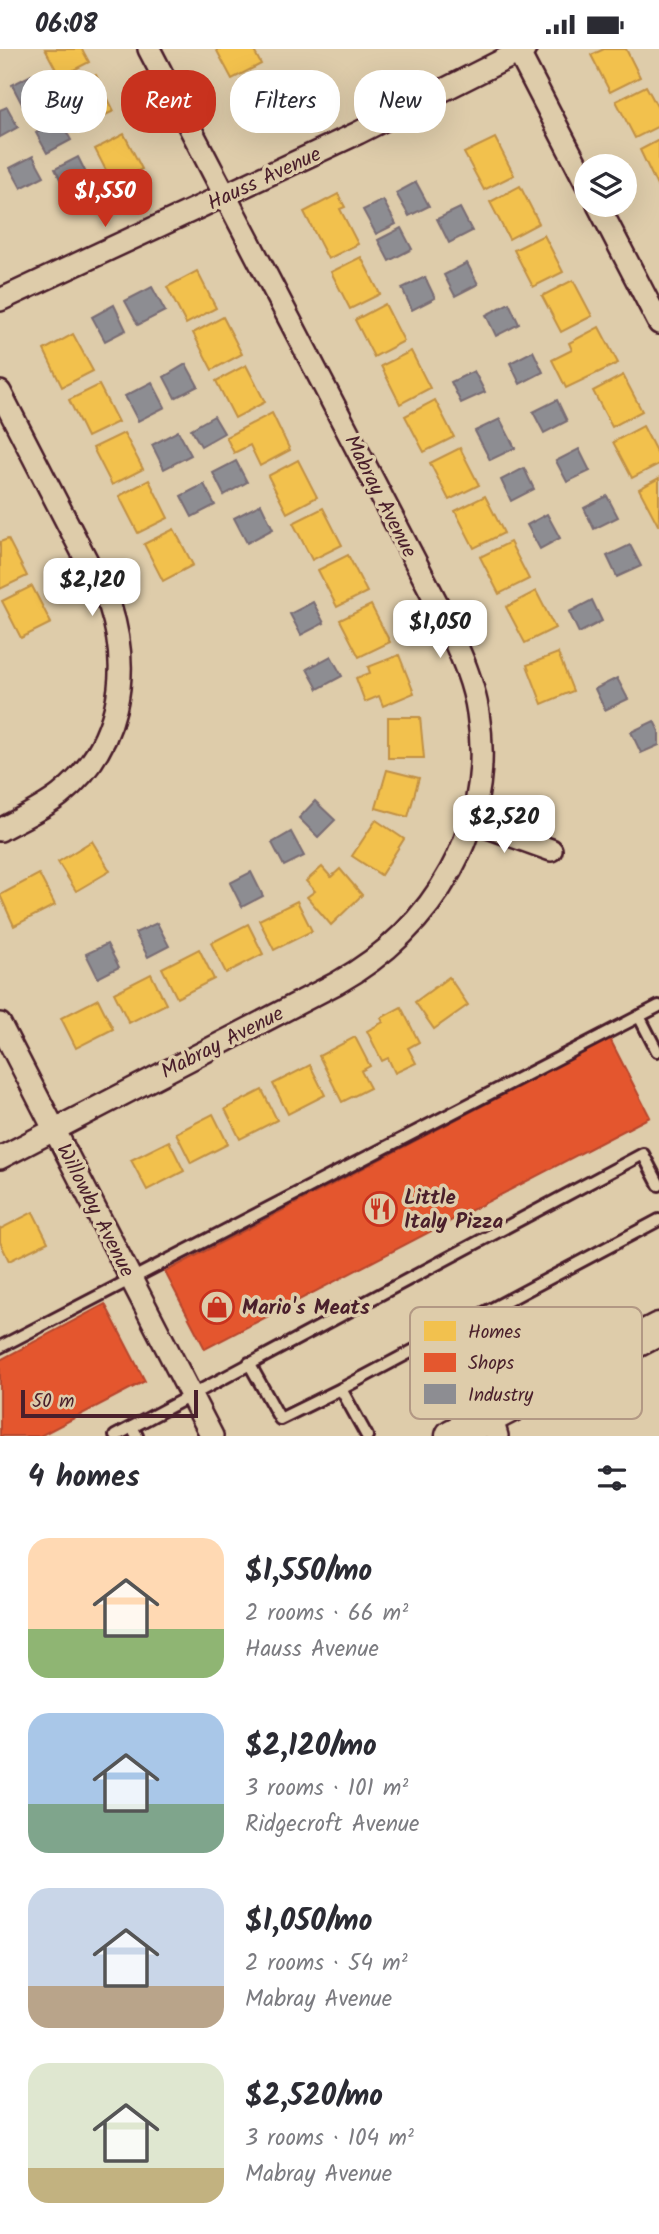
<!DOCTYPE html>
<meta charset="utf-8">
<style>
:root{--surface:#fff;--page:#f7f7f7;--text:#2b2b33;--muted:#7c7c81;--accent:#c8321e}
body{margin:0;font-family:Kalam,sans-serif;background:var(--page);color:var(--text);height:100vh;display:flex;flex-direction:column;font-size:26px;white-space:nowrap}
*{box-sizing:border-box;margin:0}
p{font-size:23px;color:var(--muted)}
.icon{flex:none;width:38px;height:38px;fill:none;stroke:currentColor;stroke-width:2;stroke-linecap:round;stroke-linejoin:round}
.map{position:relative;height:1387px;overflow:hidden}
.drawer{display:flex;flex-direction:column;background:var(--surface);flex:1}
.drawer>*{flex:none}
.top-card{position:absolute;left:21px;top:21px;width:618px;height:63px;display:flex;gap:14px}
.controls{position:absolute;left:574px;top:105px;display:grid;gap:14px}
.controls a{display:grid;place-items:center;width:63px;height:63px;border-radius:50%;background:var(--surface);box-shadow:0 7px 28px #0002;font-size:35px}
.scale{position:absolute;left:21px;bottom:18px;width:177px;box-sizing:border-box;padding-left:7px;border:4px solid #4a1f2b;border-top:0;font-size:19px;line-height:24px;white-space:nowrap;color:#4a1f2b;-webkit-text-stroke:5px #deccaa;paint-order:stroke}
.price{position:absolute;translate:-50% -60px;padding:0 16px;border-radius:14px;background:#fff;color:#222;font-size:23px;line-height:46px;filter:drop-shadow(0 2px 4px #0008)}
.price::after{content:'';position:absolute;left:50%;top:42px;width:21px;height:16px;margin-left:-10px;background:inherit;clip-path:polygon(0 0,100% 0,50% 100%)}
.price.active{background:var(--accent);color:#fff}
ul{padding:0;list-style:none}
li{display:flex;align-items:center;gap:21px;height:175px;padding:0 28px}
li span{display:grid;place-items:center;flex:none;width:196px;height:140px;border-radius:21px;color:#555}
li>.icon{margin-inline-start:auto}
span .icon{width:84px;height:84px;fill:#fffc;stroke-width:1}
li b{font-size:30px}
h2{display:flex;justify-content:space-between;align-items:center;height:84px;padding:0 28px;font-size:30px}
.tag{padding:0 24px;border-radius:28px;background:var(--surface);box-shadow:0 7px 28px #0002;font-size:24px;line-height:63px}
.tag.active{background:var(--accent);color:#fff}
.status{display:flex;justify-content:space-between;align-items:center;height:49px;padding:0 35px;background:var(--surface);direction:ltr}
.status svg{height:19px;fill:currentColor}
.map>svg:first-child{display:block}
.homes{fill:#f2c14e;stroke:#c09044;stroke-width:2}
.shops{fill:#e4572e;stroke:#b6462d;stroke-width:2}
.industry{fill:#8d8d92;stroke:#796c73;stroke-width:2}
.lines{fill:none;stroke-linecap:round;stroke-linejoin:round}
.service-casing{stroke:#4a1f2b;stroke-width:16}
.minor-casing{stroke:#4a1f2b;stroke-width:26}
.secondary-casing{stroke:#4a1f2b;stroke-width:37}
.service{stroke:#deccaa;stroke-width:10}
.minor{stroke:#deccaa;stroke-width:21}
.secondary{stroke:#deccaa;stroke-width:32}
.labels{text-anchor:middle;stroke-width:7;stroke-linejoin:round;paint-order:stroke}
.street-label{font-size:21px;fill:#4a1f2b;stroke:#deccaa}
.poi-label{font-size:21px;font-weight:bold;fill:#4a1f2b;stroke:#deccaa;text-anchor:start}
.key{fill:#deccaa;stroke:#b29884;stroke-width:2}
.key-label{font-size:19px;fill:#4a1f2b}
</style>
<div class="status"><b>06:08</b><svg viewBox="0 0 49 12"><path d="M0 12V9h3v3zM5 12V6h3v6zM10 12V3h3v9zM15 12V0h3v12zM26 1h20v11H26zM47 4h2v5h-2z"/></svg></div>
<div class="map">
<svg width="659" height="1387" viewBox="0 0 659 1387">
<rect width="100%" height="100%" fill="#deccaa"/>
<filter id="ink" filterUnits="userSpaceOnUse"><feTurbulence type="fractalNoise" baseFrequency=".0143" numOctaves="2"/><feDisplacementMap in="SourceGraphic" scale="14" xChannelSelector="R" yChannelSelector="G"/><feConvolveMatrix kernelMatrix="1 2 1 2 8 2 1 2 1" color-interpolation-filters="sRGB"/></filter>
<g filter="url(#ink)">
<!-- homes -->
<g class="homes">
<polygon points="45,0 82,0 89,13 60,28"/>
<polygon points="216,0 253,0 261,15 232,30"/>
<polygon points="604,0 626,0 640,28 610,43 591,6"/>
<polygon points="271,25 289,61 259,76 241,40"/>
<polygon points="96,26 114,62 84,76 66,41"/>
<polygon points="646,37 659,61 659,77 635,89 616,52"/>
<polygon points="124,85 142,120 113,135 95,100"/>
<polygon points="495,89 514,126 484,141 464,104"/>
<polygon points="659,91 659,138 658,139 640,101"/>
<polygon points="520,137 539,174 509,190 490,153"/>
<polygon points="338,145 345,158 340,160 358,195 328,210 304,163"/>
<polygon points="544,186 563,223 533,238 514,201"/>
<polygon points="361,208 380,245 350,260 331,223"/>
<polygon points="197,222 216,259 186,275 167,238"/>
<polygon points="573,231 592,267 561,283 542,247"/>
<polygon points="385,255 404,292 374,308 355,271"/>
<polygon points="223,268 242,305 212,321 193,284"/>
<polygon points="599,278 618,314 566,339 552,311 572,301 569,294"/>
<polygon points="73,285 93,322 62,338 44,301"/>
<polygon points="411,302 430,339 400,355 381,317"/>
<polygon points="246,316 265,353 235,369 216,332"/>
<polygon points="623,326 642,362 612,378 593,342"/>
<polygon points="99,336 118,373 87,388 69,351"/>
<polygon points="435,351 454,388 424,403 405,367"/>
<polygon points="272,364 290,401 260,417 250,396 234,404 226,388"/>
<polygon points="643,377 659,408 659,415 632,429 613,393"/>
<polygon points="124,384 143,420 112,436 93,399"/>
<polygon points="460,399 479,436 449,451 430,414"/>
<polygon points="298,411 317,448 287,464 268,427"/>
<polygon points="659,429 659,476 658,476 639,440"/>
<polygon points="149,431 168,469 138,484 119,447"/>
<polygon points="485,447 504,484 474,499 455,462"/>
<polygon points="323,459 342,496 312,511 293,474"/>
<polygon points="174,480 193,516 163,532 144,495"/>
<polygon points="8,490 27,527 0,540 0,493"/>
<polygon points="510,493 529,530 499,545 480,508"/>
<polygon points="348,506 367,543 337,558 318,521"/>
<polygon points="32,537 51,574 21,589 2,552"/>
<polygon points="536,542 555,579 525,594 506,558"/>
<polygon points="371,556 390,593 359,608 340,571"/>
<polygon points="558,604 573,642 542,655 527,616"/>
<polygon points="399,606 414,644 383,657 379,647 365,653 356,629 370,624 368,618"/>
<polygon points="388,668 420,668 424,709 388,709"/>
<polygon points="387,721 419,729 408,768 376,759"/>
<polygon points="376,771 404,790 381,826 352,807"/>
<polygon points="92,792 110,822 76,842 58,813"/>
<polygon points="322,818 331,828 340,820 362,846 331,876 307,848 315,842 306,832"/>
<polygon points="39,825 55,856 14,877 0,846"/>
<polygon points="297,852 312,882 274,901 259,871"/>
<polygon points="248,875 263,905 226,924 211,894"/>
<polygon points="199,900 214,930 177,949 162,919"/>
<polygon points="151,925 166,955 129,974 114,944"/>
<polygon points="449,928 468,956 434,980 415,953"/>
<polygon points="98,950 113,980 76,999 61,969"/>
<polygon points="401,958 419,993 408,999 416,1014 395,1024 388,1009 382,1012 367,982 383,973 381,969"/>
<polygon points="355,988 370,1017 361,1022 370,1039 342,1053 319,1007"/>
<polygon points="310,1016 325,1046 288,1065 273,1035"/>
<polygon points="262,1041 277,1071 240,1090 225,1060"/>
<polygon points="213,1065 228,1095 191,1114 176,1084"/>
<polygon points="169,1092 184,1122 147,1141 131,1111"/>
<polygon points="33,1163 48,1193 9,1212 0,1193 0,1180"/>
</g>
<!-- shops -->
<g class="shops">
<polygon points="610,990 650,1068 205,1300 165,1223"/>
<polygon points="105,1255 145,1332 40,1387 0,1387 0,1311"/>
</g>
<!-- industry -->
<g class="industry">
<polygon points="35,24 46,45 23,57 12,36"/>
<polygon points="7,58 18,78 0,88 0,61"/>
<polygon points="60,71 71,91 47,104 36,84"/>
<polygon points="33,107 44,127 21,139 10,119"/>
<polygon points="78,108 90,132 67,144 55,120"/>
<polygon points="416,133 429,157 409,167 396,144"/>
<polygon points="383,151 396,175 376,185 363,161"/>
<polygon points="460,159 472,182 449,194 437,170"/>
<polygon points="401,179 412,200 389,212 378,191"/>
<polygon points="467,214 478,235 455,247 444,226"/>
<polygon points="425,228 435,249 412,261 402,239"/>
<polygon points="152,238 165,262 138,276 125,252"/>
<polygon points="509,254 519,275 496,287 486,266"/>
<polygon points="114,256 126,281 105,292 92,268"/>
<polygon points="533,302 543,323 520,335 510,314"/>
<polygon points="186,315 198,337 175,349 164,328"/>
<polygon points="474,322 485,343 461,354 451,333"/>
<polygon points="152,333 165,358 138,372 125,347"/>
<polygon points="557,351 567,372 544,384 533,363"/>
<polygon points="214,367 224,384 201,397 191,380"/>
<polygon points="500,370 515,399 490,411 475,382"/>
<polygon points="178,382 191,406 164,420 152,396"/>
<polygon points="579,400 590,422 567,433 556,412"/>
<polygon points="236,412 247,433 224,446 213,424"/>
<polygon points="524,419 534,440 511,452 501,431"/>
<polygon points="204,435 215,456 192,468 181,447"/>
<polygon points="607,447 618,468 594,480 584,459"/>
<polygon points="261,455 273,480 247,494 234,469"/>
<polygon points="547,465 560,489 540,500 527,476"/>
<polygon points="630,496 641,517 617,528 607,507"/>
<polygon points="592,551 602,572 579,584 569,563"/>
<polygon points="313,553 324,574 301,586 290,565"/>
<polygon points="331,607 342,627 318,640 307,620"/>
<polygon points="617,629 628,650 605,661 595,640"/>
<polygon points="654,672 659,682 659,696 641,704 631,683"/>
<polygon points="315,752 335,771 318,788 299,769"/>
<polygon points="291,783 304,807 284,817 272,794"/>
<polygon points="251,823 263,847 242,858 230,834"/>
<polygon points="157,874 169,897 148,908 135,884"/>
<polygon points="107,895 119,918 98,929 86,905"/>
</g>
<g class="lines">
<!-- service casing -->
<g class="service-casing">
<g id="service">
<polyline points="639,967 657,1002"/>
<polyline points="0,1298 659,957"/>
<polyline points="249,1314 280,1370 341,1340 367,1387"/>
<polyline points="341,1340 659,1171"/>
<polyline points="115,1387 132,1378"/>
<polyline points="137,1387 132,1378 643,1105 659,1136"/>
</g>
</g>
<!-- minor casing -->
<g class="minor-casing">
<g id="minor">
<polyline points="517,0 586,134"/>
<polyline points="598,156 659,274"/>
<polyline points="0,251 358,84 525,0"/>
<path d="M0 343 110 557C132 625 119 699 60 746 42 760 20 770 0 781"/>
<polyline points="471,772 551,801"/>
<polyline points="0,975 212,1387"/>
<path d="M0 1109 337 934C434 880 496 778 478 664 473 628 456 596 442 564L149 0"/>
<polyline points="491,1367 497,1387"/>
</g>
</g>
<!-- secondary casing -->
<g class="secondary-casing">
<polyline id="secondary" points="452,1387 659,1280"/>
</g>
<!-- service -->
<use href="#service" class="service"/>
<!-- minor -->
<use href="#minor" class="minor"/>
<!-- secondary -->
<use href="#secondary" class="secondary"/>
</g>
</g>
<!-- icons -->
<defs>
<g id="restaurant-ring" transform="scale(1.75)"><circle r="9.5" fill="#deccaa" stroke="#c8321e" stroke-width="1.5"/><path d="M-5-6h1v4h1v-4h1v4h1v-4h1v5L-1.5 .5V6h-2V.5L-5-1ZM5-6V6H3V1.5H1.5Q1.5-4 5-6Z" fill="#c8321e"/></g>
<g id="shop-ring" transform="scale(1.75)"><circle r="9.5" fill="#deccaa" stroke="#c8321e" stroke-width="1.5"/><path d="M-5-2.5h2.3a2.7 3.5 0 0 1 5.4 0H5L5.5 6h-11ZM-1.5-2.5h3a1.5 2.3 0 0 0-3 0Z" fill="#c8321e"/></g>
</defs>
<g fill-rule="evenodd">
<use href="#restaurant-ring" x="380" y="1160"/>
<use href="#shop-ring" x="217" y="1258"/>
</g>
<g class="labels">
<!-- street labels -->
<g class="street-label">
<text transform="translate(264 129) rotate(-25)" y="7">Hauss Avenue</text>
<text transform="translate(381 447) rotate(63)" y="7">Mabray Avenue</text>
<text transform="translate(222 993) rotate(-27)" y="7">Mabray Avenue</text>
<text transform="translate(96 1161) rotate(63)" y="7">Willowby Avenue</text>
</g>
<!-- poi labels -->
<g class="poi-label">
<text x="404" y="1155">Little<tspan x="404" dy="24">Italy Pizza</tspan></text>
<text x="242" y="1265">Mario's Meats</text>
</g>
</g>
<!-- legend -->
<rect x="410" y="1258" width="232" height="112" rx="10" class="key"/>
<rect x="424" y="1272" width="32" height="20" fill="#f2c14e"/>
<rect x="424" y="1304" width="32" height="19" fill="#e4572e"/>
<rect x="424" y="1335" width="32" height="20" fill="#8d8d92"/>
<g class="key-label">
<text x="468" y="1289">Homes</text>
<text x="468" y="1320">Shops</text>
<text x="468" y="1352">Industry</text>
</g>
</svg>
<div class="controls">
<a><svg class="icon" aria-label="layers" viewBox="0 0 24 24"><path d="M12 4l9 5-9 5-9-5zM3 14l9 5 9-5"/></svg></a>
</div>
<div class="scale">50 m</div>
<b class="price active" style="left:105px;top:180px">$1,550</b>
<b class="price" style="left:92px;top:569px">$2,120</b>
<b class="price" style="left:440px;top:611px">$1,050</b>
<b class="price" style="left:504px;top:806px">$2,520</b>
<div class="top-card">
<a class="tag">Buy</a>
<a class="tag active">Rent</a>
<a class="tag">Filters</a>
<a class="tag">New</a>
</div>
</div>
<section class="drawer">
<h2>4 homes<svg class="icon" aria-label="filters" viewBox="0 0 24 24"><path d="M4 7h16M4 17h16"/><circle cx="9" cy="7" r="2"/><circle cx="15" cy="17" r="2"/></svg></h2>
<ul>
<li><span style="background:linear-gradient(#ffd9b3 65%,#8fb573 0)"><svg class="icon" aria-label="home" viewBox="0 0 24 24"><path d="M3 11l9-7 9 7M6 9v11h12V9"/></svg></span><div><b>$1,550/mo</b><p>2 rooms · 66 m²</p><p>Hauss Avenue</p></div></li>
<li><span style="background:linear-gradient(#a9c7e8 65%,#7fa58c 0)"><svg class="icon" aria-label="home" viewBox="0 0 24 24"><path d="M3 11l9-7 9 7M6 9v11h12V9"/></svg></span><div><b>$2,120/mo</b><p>3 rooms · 101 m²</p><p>Ridgecroft Avenue</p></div></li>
<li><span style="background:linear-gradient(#c9d6e8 70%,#b9a48a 0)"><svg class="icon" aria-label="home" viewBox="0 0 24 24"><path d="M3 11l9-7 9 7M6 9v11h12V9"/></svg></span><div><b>$1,050/mo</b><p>2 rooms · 54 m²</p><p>Mabray Avenue</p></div></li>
<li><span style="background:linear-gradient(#dfe7d0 75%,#c2b280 0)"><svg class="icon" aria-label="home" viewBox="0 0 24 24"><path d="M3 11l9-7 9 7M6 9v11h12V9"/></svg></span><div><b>$2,520/mo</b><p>3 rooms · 104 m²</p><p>Mabray Avenue</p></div></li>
</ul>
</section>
